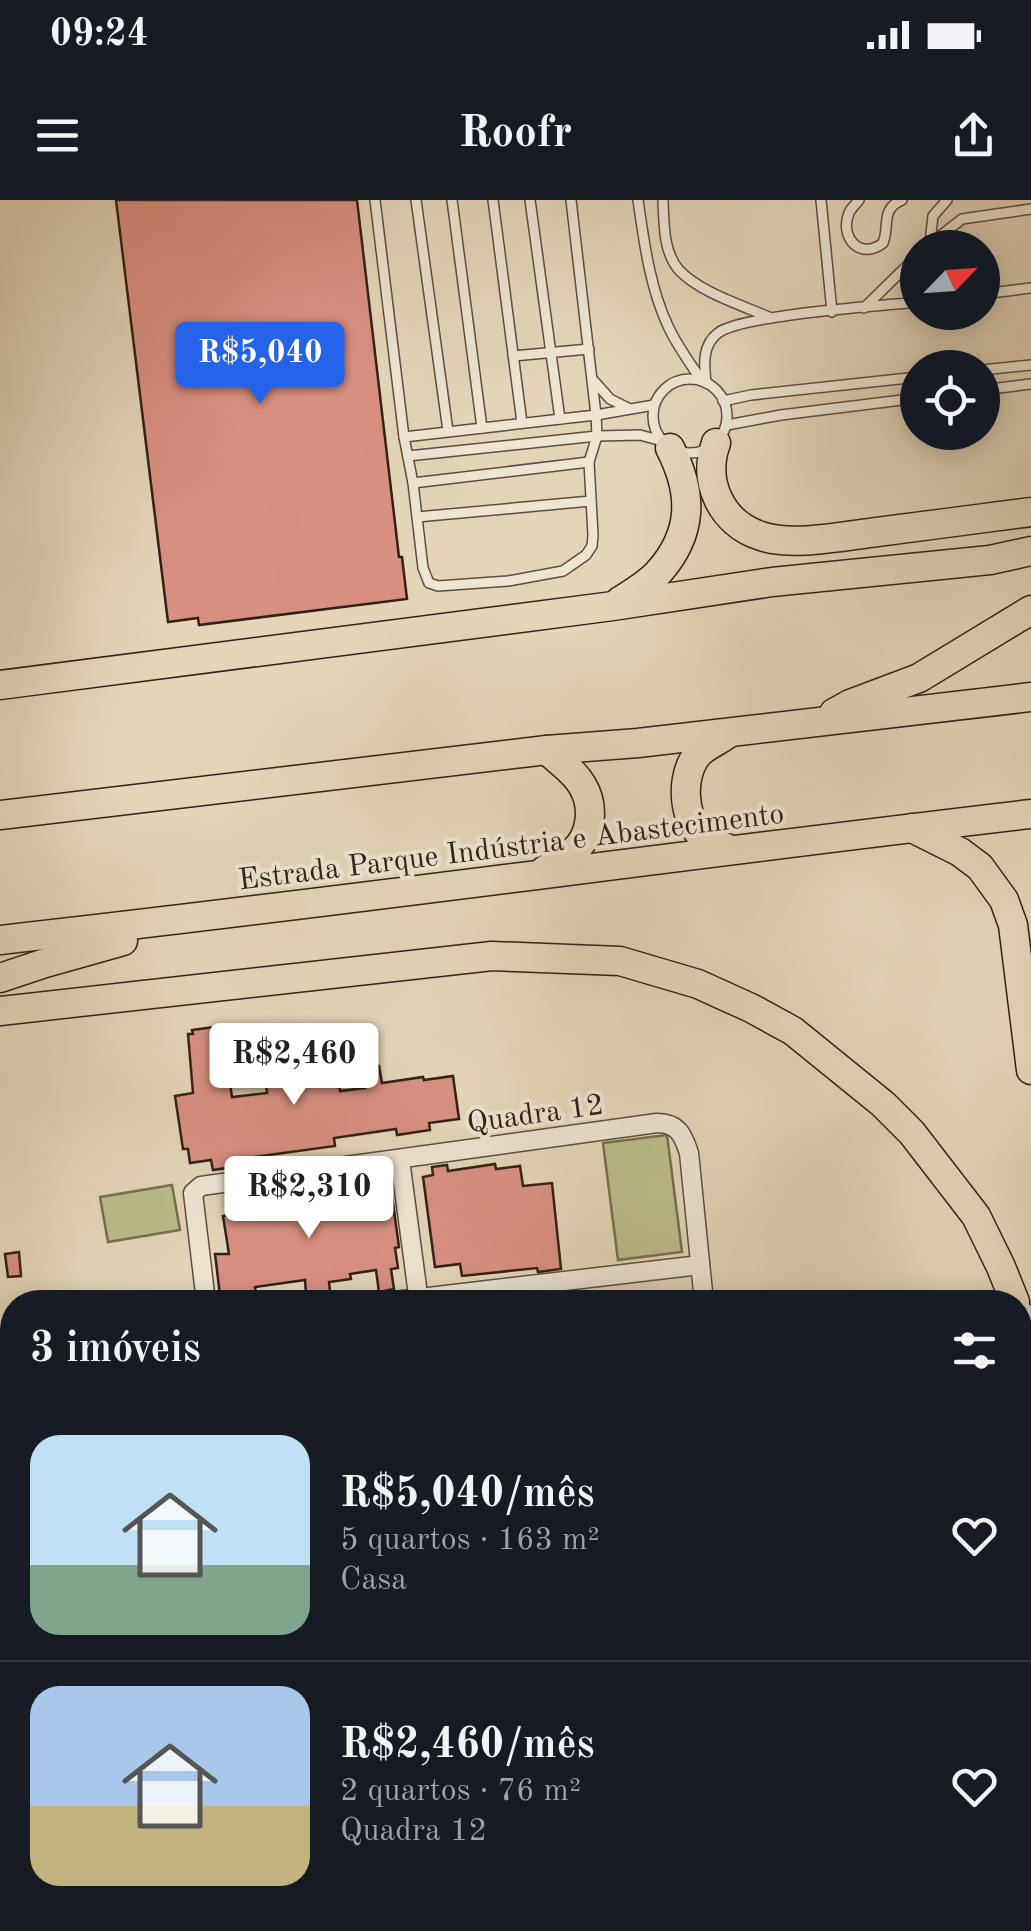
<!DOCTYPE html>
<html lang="pt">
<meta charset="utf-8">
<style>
:root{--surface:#171b24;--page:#242831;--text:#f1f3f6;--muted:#9ea1a6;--line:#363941;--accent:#2563eb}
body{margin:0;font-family:"Old Standard TT",serif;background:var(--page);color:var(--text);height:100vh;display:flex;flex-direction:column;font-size:38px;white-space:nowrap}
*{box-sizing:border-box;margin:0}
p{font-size:32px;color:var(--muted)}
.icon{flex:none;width:55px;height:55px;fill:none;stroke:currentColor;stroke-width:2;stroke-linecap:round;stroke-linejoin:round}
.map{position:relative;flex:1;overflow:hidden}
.drawer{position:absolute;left:0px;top:1090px;width:1032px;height:642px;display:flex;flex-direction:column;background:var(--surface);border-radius:40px 40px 0 0;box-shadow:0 5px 25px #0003}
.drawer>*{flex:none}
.needle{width:65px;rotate:65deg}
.controls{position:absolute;left:900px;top:30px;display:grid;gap:20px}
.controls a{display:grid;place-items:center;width:100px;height:100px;border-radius:50%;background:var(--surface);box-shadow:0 5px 25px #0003;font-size:50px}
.price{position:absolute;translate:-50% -85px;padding:0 22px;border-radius:10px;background:#fff;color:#222;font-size:32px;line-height:65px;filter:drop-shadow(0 2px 5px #0008)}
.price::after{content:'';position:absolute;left:50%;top:60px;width:30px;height:22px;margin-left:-15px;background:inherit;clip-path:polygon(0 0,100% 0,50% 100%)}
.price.current{background:var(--accent);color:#fff}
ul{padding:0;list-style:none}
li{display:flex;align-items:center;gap:30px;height:250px;padding:0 30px}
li+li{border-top:2px solid var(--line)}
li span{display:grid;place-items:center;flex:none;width:280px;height:200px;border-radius:30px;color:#555}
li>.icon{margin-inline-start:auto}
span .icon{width:120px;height:120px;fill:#fffc;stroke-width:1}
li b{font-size:42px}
h2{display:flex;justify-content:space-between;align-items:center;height:120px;padding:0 30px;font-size:42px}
.status{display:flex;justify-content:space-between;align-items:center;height:70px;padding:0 50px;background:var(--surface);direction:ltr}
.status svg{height:28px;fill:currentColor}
header{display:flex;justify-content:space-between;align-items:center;height:130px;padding:0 30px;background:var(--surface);font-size:45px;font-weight:700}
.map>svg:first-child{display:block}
.green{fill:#babc8b;stroke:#766e51;stroke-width:2.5}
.building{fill:#d99081;stroke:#322117;stroke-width:2.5}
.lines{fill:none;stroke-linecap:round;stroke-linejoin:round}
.service-casing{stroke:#5e4e40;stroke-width:12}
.minor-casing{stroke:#5e4e40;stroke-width:21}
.tertiary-casing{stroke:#5e4e40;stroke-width:26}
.trunk-casing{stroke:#322117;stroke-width:31}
.service{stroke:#ede4d2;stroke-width:9}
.minor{stroke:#ede4d2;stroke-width:18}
.tertiary{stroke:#ede4d2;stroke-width:22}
.trunk{stroke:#e4d5b9;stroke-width:28}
.labels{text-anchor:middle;stroke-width:8;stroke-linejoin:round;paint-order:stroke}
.street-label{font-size:30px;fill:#322117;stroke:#ede4d2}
</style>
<div class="status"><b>09:24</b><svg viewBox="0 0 49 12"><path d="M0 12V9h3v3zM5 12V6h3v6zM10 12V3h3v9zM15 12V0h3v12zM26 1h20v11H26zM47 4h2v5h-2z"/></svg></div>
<header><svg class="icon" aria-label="menu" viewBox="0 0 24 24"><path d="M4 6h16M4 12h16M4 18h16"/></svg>Roofr<svg class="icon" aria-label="share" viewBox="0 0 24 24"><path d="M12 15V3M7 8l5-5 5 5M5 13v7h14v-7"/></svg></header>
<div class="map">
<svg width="1031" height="1731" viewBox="0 0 1031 1731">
<rect width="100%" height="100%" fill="#e4d5b9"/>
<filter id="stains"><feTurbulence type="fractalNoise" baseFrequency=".002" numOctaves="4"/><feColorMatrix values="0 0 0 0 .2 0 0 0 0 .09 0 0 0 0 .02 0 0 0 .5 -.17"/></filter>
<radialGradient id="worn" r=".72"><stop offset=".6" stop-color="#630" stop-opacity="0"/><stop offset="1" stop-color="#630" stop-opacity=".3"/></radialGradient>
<!-- green -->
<g class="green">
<polygon points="667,935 682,1052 618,1060 603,943"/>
<polygon points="172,985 180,1030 108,1042 100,997"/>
</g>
<!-- building -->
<g class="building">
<polygon points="116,0 357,0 399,357 402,357 407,399 199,425 198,418 168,422"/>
<polygon points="222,826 223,833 237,831 241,854 226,857 232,897 267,893 265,876 277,874 278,881 301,877 303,886 339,881 340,891 365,888 364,885 369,885 367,868 379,866 382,883 423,877 424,880 453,876 459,919 429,923 430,930 397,935 396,929 334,938 335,946 240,959 241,966 213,970 211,960 190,963 188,949 183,949 175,896 193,893 188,834 193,834 192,830"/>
<polygon points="495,964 496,969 520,966 523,986 552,983 561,1069 538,1072 537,1068 462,1076 460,1064 435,1067 423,977 433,975 432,967 447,965 448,971"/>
<polygon points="340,979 342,994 387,989 388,996 392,996 399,1047 395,1048 398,1068 391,1069 394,1089 379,1092 376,1070 350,1074 351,1079 329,1082 330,1091 306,1094 305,1080 255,1087 257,1102 239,1102 237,1092 220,1095 215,1054 229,1054 223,1016 247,1012 245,999 262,993 269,993 270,1002 302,998 301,994 328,991 327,981"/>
<polygon points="19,1052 21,1076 8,1077 5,1054"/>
<polygon points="12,1424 12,1479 0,1481 0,1426"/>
<polygon points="12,1573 12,1622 0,1624 0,1575"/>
<polygon points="12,1675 12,1731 0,1731 0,1677"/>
</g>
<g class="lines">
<!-- service casing -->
<g class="service-casing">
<g id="service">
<polyline points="375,0 404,237 413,283 423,368 429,383 438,386 508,381 563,371 586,355 592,346 593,335 589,262 597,236 596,215 571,0"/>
<polyline points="416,0 448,231"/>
<polyline points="452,0 482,228"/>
<polyline points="493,0 522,223"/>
<polyline points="530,0 560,219"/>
<path d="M638 0C644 42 650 88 668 126 677 146 690 163 702 181"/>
<path d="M663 0C664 22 663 52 679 70 699 92 744 106 771 118"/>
<polyline points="821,0 832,112"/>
<path d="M859 0C856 4 851 8 849 13 839 37 860 61 883 43 890 26 880 9 902 0"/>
<polyline points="930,42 933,16 947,0"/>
<polyline points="925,48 962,19 1031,9"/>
<polyline points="982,94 1031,88"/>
<polyline points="864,108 918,55"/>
<polyline points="513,156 589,149"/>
<polyline points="982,170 1031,165"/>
<circle cx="690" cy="216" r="37"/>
<polyline points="594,181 610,199 628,208"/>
<path d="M706 183C704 165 702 145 718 133 741 115 881 106 918 102"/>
<polyline points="982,190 1031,184"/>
<polyline points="723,201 751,195 918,177"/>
<polyline points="727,225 781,215 918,198"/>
<polyline points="404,237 596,215 654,205"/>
<polyline points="408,256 597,236 640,235 662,241"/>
<polyline points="413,283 589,262"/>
<polyline points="417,317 591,301"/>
<polyline points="58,1720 60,1731"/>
</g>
</g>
<!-- minor casing -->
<g class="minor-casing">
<g id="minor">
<polyline points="400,960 419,1102"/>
<path d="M206 1102 193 993 201 986 657 923C678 923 683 935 689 953L704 1102"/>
<polyline points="386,1102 700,1065"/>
<polyline points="0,1392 12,1392"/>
<polyline points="0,1500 12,1499"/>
<polyline points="0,1556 12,1554"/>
<polyline points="0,1660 12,1659"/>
<polyline points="859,1720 860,1731"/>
<polyline points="206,1731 280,1720"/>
<polyline points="543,1731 631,1720"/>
</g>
</g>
<!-- tertiary casing -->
<g class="tertiary-casing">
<g id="tertiary">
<polyline points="0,1524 12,1531"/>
<polyline points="323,1720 327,1731"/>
</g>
</g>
<!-- trunk casing -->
<g class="trunk-casing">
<g id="trunk">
<path d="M716 243C702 282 721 323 761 336 793 347 843 336 877 332 928 325 980 319 1031 312"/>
<path d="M620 401C633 393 648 384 658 373 694 333 693 293 670 248"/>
<polyline points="0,485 613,406 772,382 990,360 1031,351"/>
<polyline points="834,513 850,504 919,478 1031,410"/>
<path d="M726 535C718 541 706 546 699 553 680 573 682 618 702 636 709 643 722 646 731 650"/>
<polyline points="0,615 547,550 638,543 1031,497"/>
<polyline points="912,628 960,652 980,667 1004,700 1013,725 1031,870"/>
<path d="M545 670C555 664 565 659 573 652 592 636 595 606 582 585 574 571 558 561 547 550"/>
<path d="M0 740C344 702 687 654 1031 614"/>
<polyline points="0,778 45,763 123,741"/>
<polyline points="0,811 492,756 620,761 698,784 751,808 793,831 883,904 912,933 976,1016 1001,1067 1015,1102"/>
<polyline points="1020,1115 1031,1150"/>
</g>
</g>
<!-- service -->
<use href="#service" class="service"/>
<!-- minor -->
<use href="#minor" class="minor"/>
<!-- tertiary -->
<use href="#tertiary" class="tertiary"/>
<!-- trunk -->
<use href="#trunk" class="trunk"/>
</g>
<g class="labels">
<!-- street labels -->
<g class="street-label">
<text transform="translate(511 646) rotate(-7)" y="10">Estrada Parque Indústria e Abastecimento</text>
<text transform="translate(535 913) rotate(-8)" y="10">Quadra 12</text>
</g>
</g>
<rect width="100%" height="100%" filter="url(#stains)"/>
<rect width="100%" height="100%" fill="url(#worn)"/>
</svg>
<div class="controls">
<a><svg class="needle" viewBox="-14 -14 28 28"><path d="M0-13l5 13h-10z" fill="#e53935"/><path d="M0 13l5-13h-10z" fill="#9ea1a6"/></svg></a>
<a><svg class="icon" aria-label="locate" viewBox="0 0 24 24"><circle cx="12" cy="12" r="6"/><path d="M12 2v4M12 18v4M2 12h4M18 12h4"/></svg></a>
</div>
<b class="price current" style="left:260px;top:207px">R$5,040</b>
<b class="price" style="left:294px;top:908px">R$2,460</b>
<b class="price" style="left:309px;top:1041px">R$2,310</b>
<section class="drawer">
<h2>3 imóveis<svg class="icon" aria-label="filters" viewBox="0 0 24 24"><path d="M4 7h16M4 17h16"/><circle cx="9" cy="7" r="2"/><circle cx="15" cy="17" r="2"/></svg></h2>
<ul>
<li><span style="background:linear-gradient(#bfe0f5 65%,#7fa58c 0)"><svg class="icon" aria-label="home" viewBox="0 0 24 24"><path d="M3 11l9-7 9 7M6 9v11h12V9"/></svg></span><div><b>R$5,040/mês</b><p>5 quartos · 163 m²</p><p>Casa</p></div><svg class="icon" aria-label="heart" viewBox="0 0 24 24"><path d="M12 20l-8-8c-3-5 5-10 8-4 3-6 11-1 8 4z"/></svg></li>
<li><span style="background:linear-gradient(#a9c7e8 60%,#c2b280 0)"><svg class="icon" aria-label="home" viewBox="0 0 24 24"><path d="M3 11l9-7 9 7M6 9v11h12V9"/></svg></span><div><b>R$2,460/mês</b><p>2 quartos · 76 m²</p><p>Quadra 12</p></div><svg class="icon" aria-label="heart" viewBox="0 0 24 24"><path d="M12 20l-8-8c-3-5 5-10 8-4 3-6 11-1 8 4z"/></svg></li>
</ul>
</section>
</div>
